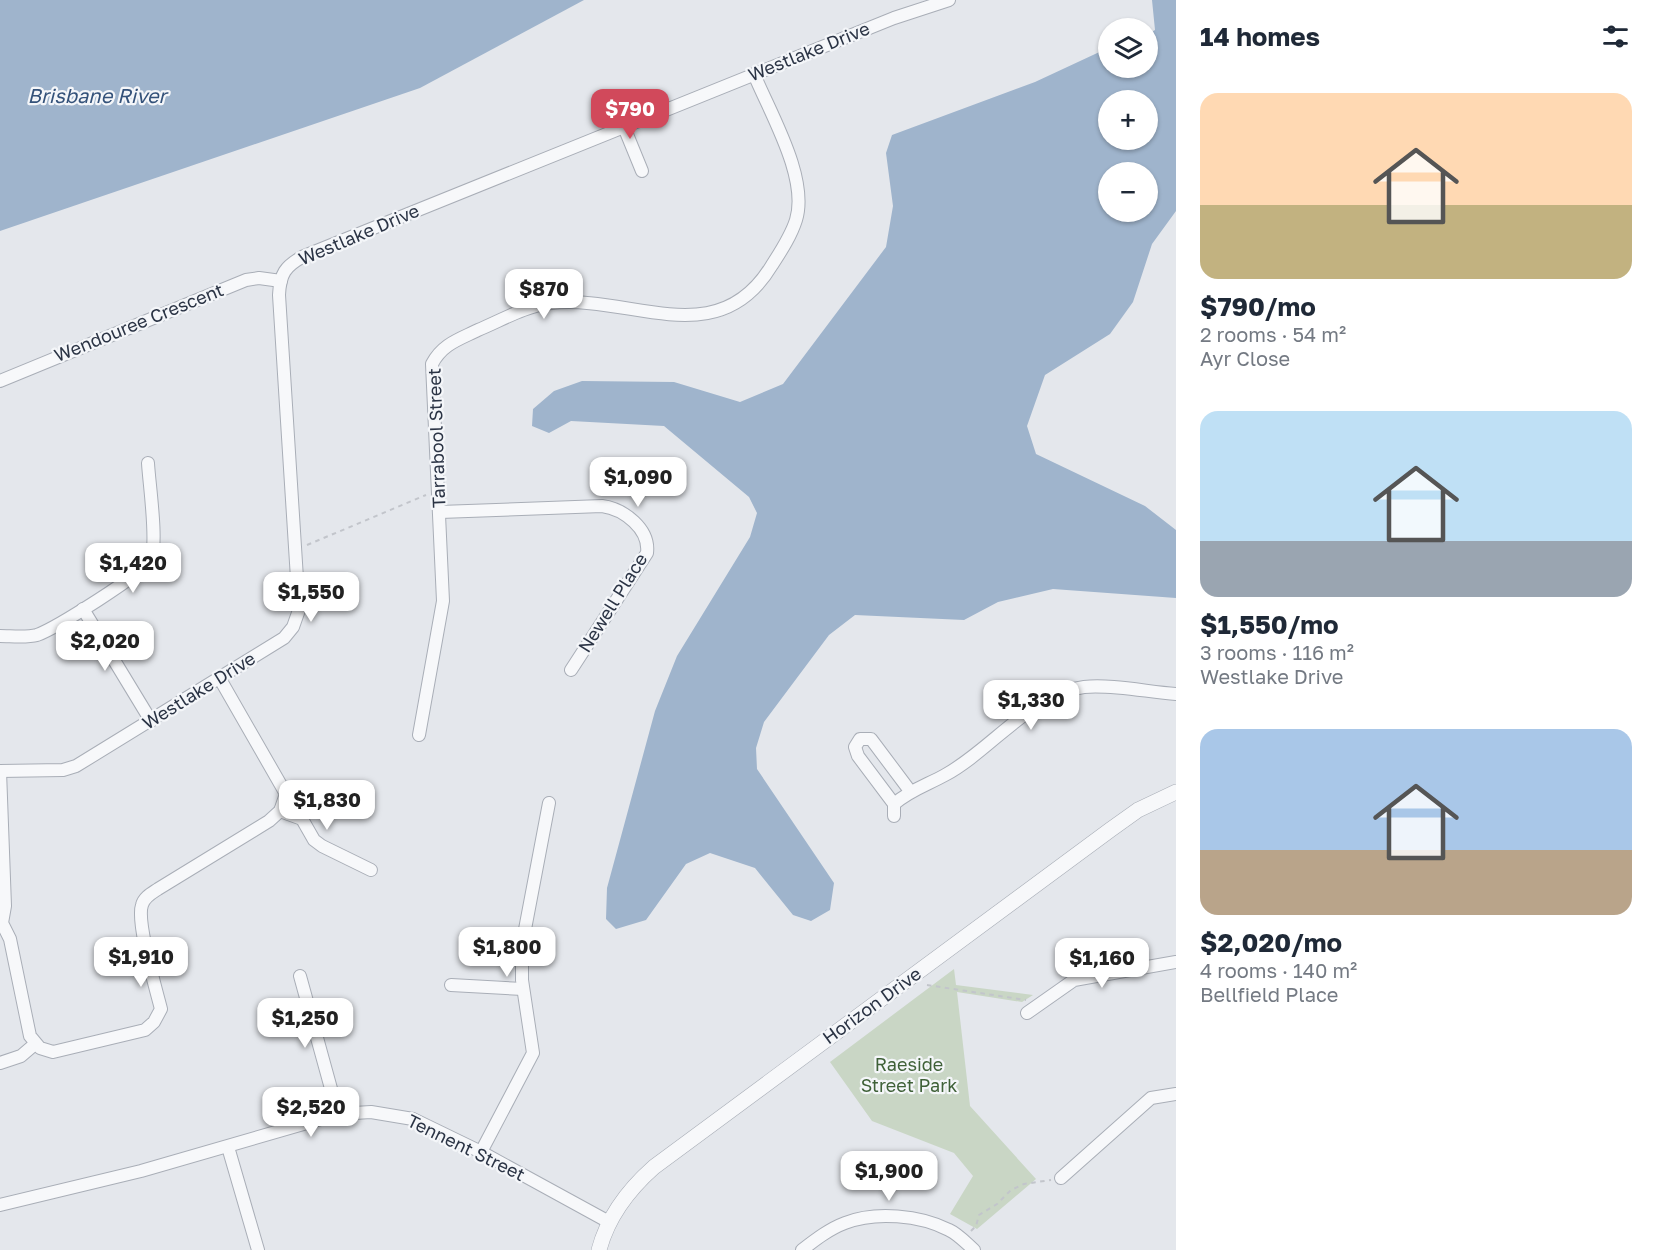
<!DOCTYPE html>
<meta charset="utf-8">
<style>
:root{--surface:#fff;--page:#f2f2f3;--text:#1f2937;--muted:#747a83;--accent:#d1495b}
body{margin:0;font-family:"Golos Text",sans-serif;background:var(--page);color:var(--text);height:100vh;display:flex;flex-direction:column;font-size:22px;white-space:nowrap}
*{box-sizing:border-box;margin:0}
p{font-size:20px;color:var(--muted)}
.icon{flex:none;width:33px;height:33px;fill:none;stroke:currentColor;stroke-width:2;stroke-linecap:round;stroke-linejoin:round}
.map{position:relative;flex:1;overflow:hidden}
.panel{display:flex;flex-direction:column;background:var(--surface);width:480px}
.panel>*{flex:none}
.tools{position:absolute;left:1098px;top:18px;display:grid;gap:12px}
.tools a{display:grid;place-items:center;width:60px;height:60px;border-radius:50%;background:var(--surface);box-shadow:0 2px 4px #0004;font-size:30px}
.price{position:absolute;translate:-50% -51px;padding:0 14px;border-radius:12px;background:#fff;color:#222;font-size:20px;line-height:39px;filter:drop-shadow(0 2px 3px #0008)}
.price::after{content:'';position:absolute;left:50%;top:36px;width:18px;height:14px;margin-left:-9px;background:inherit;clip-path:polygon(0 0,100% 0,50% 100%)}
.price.active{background:var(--accent);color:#fff}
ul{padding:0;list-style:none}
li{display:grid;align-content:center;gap:12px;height:318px;padding:0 24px}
li span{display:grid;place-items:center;height:186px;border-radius:18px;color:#555}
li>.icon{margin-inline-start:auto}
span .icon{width:108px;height:108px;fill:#fffc;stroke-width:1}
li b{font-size:26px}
h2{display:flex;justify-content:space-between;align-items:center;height:72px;padding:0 24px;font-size:26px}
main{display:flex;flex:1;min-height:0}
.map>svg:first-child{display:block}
.green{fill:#c9d6c5}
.water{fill:#9fb4cc;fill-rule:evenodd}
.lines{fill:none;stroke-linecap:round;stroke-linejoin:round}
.minor-casing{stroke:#a9aeb7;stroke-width:14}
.tertiary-casing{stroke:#a9aeb7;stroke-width:16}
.path{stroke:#c2c5cb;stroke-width:2;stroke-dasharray:4.5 4.5;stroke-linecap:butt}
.minor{stroke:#f7f8fa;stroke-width:12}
.tertiary{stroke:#f7f8fa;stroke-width:15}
.labels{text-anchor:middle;stroke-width:4.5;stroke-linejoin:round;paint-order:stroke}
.street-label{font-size:18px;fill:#2b3445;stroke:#f4f6f9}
.park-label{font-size:18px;fill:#3f6138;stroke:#f4f6f9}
.water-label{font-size:20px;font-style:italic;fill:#34527a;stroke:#f4f6f9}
</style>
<main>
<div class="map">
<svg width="1176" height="1250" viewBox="0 0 1176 1250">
<rect width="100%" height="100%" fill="#e4e7ec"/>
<!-- green -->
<polygon class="green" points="954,969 956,985 1033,995 1022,1002 957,992 970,1106 1036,1179 977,1229 950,1214 973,1176 954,1153 872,1121 830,1062"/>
<!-- water -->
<g class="water">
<polygon points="0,0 584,0 420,88 0,231"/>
<path d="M1152 0H1176V211L1152 244 1133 302 1110 334 1045 375 1027 426 1036 454 1145 506 1176 530V598L1053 589 998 602 964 620 855 615 829 635 764 722 756 748 757 769 834 883 830 910 811 921 793 915 755 868 710 853 686 864 646 920 616 929 606 919 607 888 655 711 677 656 750 537 757 513 749 497 664 426 571 421 549 433 532 426 533 409 554 391 582 381 674 382 740 402 783 384 886 247 893 206 886 153 892 135 1035 82 1108 48V68H1148V34L1155 30ZM1108 100H1148V140H1108ZM1108 172H1148V212H1108Z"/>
</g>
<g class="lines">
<!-- minor casing -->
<g class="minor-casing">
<g id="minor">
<polyline points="624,127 642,171"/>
<polyline points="0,381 246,280 259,278 281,281"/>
<path d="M440 512 602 506C624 509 650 529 647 553L571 670"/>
<polyline points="83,609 151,721"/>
<path d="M0 636C11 636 26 638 37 635 54 629 145 573 151 559 158 542 149 483 148 463"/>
<path d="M419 735 443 601 432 364C442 344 460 339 478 330 502 320 525 306 551 303 631 294 718 355 772 265 781 251 791 236 796 220 809 178 770 113 754 74"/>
<path d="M0 771 63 770 76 766 284 638 293 627 299 610 279 295C280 274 285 266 304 256L894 18 949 0"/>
<path d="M0 771 5 906 2 923 10 939 30 1036 40 1048 53 1052 145 1030 154 1022 161 1009C156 989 136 922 142 905 144 897 152 893 158 889L269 821 280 811 286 794 220 679"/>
<polyline points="894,804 858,756 855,747 860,739 871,739 910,791"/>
<polyline points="280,811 302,819 314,840 322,846 371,870"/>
<path d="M894 816V804C910 790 927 785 945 775 990 751 1032 693 1084 687 1111 684 1148 692 1176 694"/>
<polyline points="300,976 338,1114"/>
<polyline points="451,985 523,989"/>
<polyline points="1027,1013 1074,980 1176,962"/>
<polyline points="0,1063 21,1056 35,1044"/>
<polyline points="228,1147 258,1250"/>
<polyline points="481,1152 533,1053 522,980 522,945 549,803"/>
<polyline points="1061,1178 1151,1098 1176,1094"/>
<polyline points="0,1205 141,1171 338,1114 371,1112 413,1119 481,1152 609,1222"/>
<path d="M802 1250C815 1240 829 1229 845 1223 875 1211 920 1215 949 1230 958 1234 966 1243 974 1250"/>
</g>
</g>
<!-- tertiary casing -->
<g class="tertiary-casing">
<path id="tertiary" d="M599 1250C608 1216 628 1190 654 1167L1110 830 1138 810 1176 792"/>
</g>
<!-- path -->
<g class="path">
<polyline points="307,545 426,495"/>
<polyline points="927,985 1026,1000"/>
<polyline points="971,1231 976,1226 979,1215 997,1204 1011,1190 1024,1184 1051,1180"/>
</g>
<!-- minor -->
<use href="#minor" class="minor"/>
<!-- tertiary -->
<use href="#tertiary" class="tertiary"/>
</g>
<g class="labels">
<!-- street labels -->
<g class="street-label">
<text transform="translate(809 52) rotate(-22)" y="6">Westlake Drive</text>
<text transform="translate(359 235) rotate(-23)" y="6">Westlake Drive</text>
<text transform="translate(139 323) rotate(-22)" y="6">Wendouree Crescent</text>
<text transform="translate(437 438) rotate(-92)" y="6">Tarrabool Street</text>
<text transform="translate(613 603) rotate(-58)" y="6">Newell Place</text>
<text transform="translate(199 691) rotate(-32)" y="6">Westlake Drive</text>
<text transform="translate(872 1006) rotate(-36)" y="6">Horizon Drive</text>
<text transform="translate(466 1148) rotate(26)" y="6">Tennent Street</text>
</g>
<!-- park labels -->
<g class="park-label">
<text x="909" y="1071">Raeside<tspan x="909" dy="21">Street Park</tspan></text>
</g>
<!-- water labels -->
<g class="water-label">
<text x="97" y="103">Brisbane River</text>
</g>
</g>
</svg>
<div class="tools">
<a><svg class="icon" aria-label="layers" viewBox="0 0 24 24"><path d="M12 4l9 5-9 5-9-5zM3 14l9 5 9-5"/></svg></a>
<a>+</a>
<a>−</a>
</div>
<b class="price active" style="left:630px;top:140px">$790</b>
<b class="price" style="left:544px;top:320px">$870</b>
<b class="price" style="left:638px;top:508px">$1,090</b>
<b class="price" style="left:133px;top:594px">$1,420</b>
<b class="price" style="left:311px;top:623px">$1,550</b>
<b class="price" style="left:105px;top:672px">$2,020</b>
<b class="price" style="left:1031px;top:731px">$1,330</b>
<b class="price" style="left:327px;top:831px">$1,830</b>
<b class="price" style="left:507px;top:978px">$1,800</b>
<b class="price" style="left:141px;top:988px">$1,910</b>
<b class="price" style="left:1102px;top:989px">$1,160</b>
<b class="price" style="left:305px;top:1049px">$1,250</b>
<b class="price" style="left:311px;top:1138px">$2,520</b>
<b class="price" style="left:889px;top:1202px">$1,900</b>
</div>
<section class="panel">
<h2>14 homes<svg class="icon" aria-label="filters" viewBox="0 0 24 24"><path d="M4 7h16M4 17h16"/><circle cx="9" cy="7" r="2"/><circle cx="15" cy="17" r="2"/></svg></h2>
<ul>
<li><span style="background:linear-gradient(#ffd9b3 60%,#c2b280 0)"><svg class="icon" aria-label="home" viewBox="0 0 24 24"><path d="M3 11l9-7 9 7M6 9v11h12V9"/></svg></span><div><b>$790/mo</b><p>2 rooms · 54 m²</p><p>Ayr Close</p></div></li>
<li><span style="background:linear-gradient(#bfe0f5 70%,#9aa5b1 0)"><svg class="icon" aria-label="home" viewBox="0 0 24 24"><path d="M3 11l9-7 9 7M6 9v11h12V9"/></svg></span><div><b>$1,550/mo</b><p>3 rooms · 116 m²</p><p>Westlake Drive</p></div></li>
<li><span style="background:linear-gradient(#a9c7e8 65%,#b9a48a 0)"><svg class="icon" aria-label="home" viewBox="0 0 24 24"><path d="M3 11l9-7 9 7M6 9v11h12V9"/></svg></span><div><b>$2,020/mo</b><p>4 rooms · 140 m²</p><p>Bellfield Place</p></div></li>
</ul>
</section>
</main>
